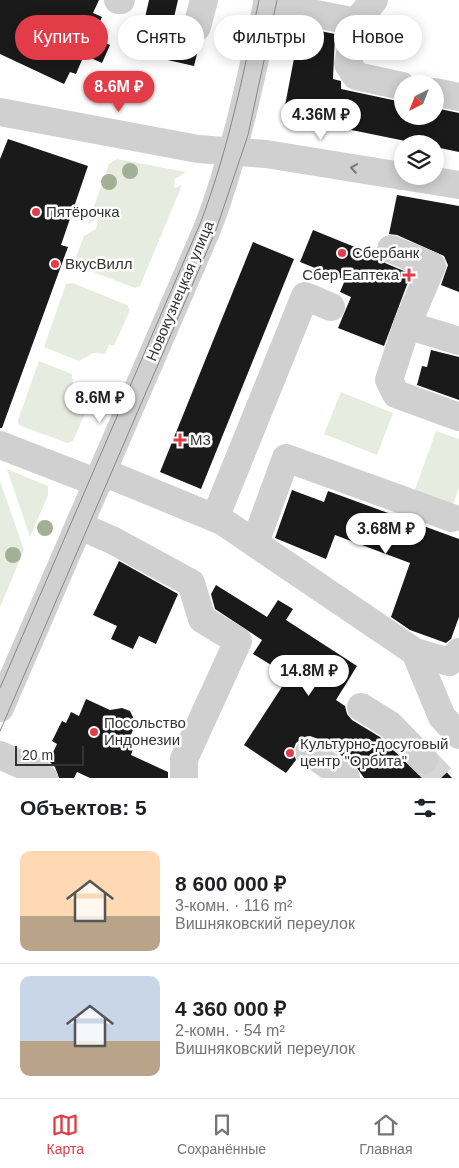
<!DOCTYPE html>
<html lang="ru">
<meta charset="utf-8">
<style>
:root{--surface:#fff;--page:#f6f6f6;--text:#202124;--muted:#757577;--line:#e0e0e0;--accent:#e33c49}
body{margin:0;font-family:Arial,sans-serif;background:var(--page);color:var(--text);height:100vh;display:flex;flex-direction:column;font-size:19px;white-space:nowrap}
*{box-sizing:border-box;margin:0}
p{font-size:16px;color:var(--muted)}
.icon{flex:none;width:28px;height:28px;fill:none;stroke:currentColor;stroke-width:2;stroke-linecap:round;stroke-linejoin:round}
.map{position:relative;height:778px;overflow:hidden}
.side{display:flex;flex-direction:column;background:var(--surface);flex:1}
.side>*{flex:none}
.banner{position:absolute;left:15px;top:15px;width:430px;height:45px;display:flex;gap:10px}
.needle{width:32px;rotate:222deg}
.tools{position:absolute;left:394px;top:75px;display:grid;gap:10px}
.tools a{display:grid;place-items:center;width:50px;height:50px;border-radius:50%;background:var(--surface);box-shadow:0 2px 12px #0003;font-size:25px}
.scale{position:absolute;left:15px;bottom:12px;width:69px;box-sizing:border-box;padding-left:5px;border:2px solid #333;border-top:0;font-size:14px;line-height:18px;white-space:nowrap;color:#333;-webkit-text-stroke:4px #fff;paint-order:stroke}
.price{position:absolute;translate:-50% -42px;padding:0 11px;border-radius:18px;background:#fff;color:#222;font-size:16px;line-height:32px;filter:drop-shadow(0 1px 2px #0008)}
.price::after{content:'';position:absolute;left:50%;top:30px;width:15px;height:11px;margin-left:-8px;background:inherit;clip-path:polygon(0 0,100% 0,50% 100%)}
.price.active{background:var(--accent);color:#fff}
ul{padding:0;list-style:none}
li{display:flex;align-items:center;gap:15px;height:125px;padding:0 20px}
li+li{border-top:1px solid var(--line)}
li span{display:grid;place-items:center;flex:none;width:140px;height:100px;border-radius:10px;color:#555}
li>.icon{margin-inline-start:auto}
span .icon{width:60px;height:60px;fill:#fffc;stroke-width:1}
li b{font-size:21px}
h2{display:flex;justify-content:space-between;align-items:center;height:60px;padding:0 20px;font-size:21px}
.chip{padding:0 18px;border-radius:22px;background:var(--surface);box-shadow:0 2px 12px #0003;font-size:18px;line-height:45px}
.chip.active{background:var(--accent);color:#fff}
.menu{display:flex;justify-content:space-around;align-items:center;height:70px;border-top:1px solid var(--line);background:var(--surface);font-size:14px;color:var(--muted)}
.menu a{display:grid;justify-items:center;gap:2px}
.menu .active{color:var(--accent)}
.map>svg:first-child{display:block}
.green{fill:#e6ecdf}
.building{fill:#1a1a1a}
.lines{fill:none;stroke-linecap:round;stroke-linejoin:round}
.minor-tunnel{stroke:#d6d6d6;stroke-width:28;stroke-dasharray:28 14;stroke-linecap:butt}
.minor{stroke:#d0d0d0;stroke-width:28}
.tram{stroke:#888;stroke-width:1}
.tree{fill:#a2b096}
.oneway{stroke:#7a7a7a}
.poi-dot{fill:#e33c49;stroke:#fff;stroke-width:2}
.labels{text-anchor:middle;stroke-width:5;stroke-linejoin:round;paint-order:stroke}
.poi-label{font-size:15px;fill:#333;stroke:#fff;text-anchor:start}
.street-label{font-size:15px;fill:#333;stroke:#fff}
</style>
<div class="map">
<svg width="459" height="778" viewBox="0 0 459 778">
<rect width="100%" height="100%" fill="#fff"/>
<!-- green -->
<g class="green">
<polygon points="117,159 186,172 175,179 174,188 182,185 140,286 135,288 80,267 74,262 84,236 96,229 98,218 88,224 109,164"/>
<polygon points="73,283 127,305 130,310 114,346 109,344 105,354 93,353 79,361 44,347 66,284"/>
<path d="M39 361 72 374C72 385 76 394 85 399L81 408 86 411 73 441 67 443 19 425 18 420Z"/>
<polygon points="341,392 393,413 377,455 324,434"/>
<polygon points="436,431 459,439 459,488 451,509 413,495"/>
<polygon points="7,469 48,486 48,495 30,537"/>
<polygon points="0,481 24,550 0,607"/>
</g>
<!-- building -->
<g class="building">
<polygon points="0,0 99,0 93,13 102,17 96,30 101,33 98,40 110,45 102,63 84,55 76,74 70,72 64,84 0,54"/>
<polygon points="149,0 178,0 172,26 182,29 186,38 193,42 200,42 194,66 137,53"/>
<polygon points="300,27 335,34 333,79 341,81 341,89 402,102 402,116 435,116 435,108 459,113 459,152 435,147 435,144 420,144 283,116"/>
<polygon points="8,139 88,166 61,245 68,247 2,428 0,428 0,159"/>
<polygon points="397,195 459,206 459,292 441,285 448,265 444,256 397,235 389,234"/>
<polygon points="313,230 377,256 385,263 411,274 384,346 338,328 351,297 340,292 345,280 300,262"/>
<polygon points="253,242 294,259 201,489 160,472"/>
<polygon points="431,350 459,357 459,400 417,385 422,366 427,367"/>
<polygon points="292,490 324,502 328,491 459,539 459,617 451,639 446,643 410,630 391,617 410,563 335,535 326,559 275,538"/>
<polygon points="119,561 178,594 156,644 139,636 133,649 111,639 117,626 93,615"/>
<polygon points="216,585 267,617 278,600 293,609 286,620 357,666 336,700 345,706 347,714 352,720 380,737 419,775 428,775 435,771 439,764 452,778 364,778 355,765 318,739 310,736 302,738 296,743 293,751 296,760 286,773 244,745 289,676 253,654 262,640 215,609 211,594"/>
<polygon points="86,699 110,710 122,708 130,711 136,723 126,746 133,749 131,755 168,772 168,778 90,778 77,772 74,778 59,778 55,767 49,761 57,744 52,741 62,721 66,723 71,712 79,716"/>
</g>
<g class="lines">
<!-- minor-tunnel -->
<polyline class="minor-tunnel" points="424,760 441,778"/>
<!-- minor -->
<g class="minor">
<polyline points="118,0 121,0"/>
<polyline points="267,4 356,22 348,64 356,76 402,86"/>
<polyline points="356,22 374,0"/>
<polyline points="197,27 204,0"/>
<polyline points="435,92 459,97"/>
<polyline points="0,112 198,149 266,154 402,176"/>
<polyline points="403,176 459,185"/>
<polyline points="391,249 432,266 407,325 459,341"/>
<polyline points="407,325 389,380 396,394 459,417"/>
<polyline points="0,445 98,483"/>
<polyline points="103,472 222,521 415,652 442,717 459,735"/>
<polyline points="215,518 305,296 331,307"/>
<polyline points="80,526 112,540 191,583 202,619 238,641 184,759 184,778"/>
<polyline points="255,543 286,458 452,518"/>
<polyline points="415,652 449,662 459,652"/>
<polyline points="361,707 390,725 424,760"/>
<path d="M0 708 208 227C236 153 251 77 268 0"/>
<polyline points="309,752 346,778"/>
<polyline points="0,755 39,773 44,778"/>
</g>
<!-- tram -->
<g class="tram">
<path d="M0 688 200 224C228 151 243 76 259 0"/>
<polyline points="0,731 216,230 248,135 277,0"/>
</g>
</g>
<!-- trees -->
<g class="tree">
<circle cx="130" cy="171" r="8"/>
<circle cx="109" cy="182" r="8"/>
<circle cx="45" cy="528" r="8"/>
<circle cx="13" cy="555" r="8"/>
</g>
<!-- one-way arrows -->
<defs><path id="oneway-chevron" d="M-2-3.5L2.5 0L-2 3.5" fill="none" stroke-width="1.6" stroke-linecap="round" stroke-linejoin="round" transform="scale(1.25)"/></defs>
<use class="oneway" href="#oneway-chevron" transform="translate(354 168) rotate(-171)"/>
<!-- markers -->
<g class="poi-dot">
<circle cx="36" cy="212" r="5"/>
<circle cx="342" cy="253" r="5"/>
<circle cx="55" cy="264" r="5"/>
<path d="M406.5 267.5h5v5h5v5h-5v5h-5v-5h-5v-5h5z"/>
<path d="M177.5 432.5h5v5h5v5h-5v5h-5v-5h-5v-5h5z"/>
<circle cx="94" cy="732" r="5"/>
<circle cx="290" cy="753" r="5"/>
</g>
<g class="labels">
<!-- poi labels -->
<g class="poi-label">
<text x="46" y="217">Пятёрочка</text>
<text x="352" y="258">Сбербанк</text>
<text x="65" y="269">ВкусВилл</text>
<text x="399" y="280" text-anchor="end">Сбер Еаптека</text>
<text x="190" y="445">М3</text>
<text x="104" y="728">Посольство<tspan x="104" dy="17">Индонезии</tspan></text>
<text x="300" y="749">Культурно-досуговый<tspan x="300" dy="17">центр "Орбита"</tspan></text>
</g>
<!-- street labels -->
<g class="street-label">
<text transform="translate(180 291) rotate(-67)" y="5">Новокузнецкая улица</text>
</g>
</g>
</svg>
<div class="tools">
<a><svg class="needle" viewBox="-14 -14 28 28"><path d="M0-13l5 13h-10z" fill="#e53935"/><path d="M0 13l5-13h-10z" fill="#757577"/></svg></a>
<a><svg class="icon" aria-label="layers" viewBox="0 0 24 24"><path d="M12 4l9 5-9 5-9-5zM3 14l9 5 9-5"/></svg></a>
</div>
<div class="scale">20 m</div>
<b class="price active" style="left:119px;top:113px">8.6M ₽</b>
<b class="price" style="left:321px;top:141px">4.36M ₽</b>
<b class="price" style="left:100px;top:424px">8.6M ₽</b>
<b class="price" style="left:386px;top:555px">3.68M ₽</b>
<b class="price" style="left:309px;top:697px">14.8M ₽</b>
<div class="banner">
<a class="chip active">Купить</a>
<a class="chip">Снять</a>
<a class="chip">Фильтры</a>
<a class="chip">Новое</a>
</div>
</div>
<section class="side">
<h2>Объектов: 5<svg class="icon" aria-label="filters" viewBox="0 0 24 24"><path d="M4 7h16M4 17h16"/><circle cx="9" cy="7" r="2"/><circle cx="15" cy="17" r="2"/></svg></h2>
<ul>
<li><span style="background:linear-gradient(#ffd9b3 65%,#b9a48a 0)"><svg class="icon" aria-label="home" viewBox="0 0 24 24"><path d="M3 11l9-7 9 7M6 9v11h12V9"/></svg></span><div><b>8 600 000 ₽</b><p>3-комн. · 116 m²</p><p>Вишняковский переулок</p></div></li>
<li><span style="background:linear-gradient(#c9d6e8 65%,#b9a48a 0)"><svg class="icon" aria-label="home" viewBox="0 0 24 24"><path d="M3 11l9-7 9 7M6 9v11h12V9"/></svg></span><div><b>4 360 000 ₽</b><p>2-комн. · 54 m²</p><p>Вишняковский переулок</p></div></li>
</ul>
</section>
<nav class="menu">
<a class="active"><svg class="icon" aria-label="map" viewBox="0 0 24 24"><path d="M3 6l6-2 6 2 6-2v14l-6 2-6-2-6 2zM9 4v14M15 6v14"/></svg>Карта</a>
<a><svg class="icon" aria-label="saved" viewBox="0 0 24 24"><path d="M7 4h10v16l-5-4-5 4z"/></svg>Сохранённые</a>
<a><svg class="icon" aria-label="home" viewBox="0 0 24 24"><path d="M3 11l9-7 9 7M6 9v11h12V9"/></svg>Главная</a>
</nav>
